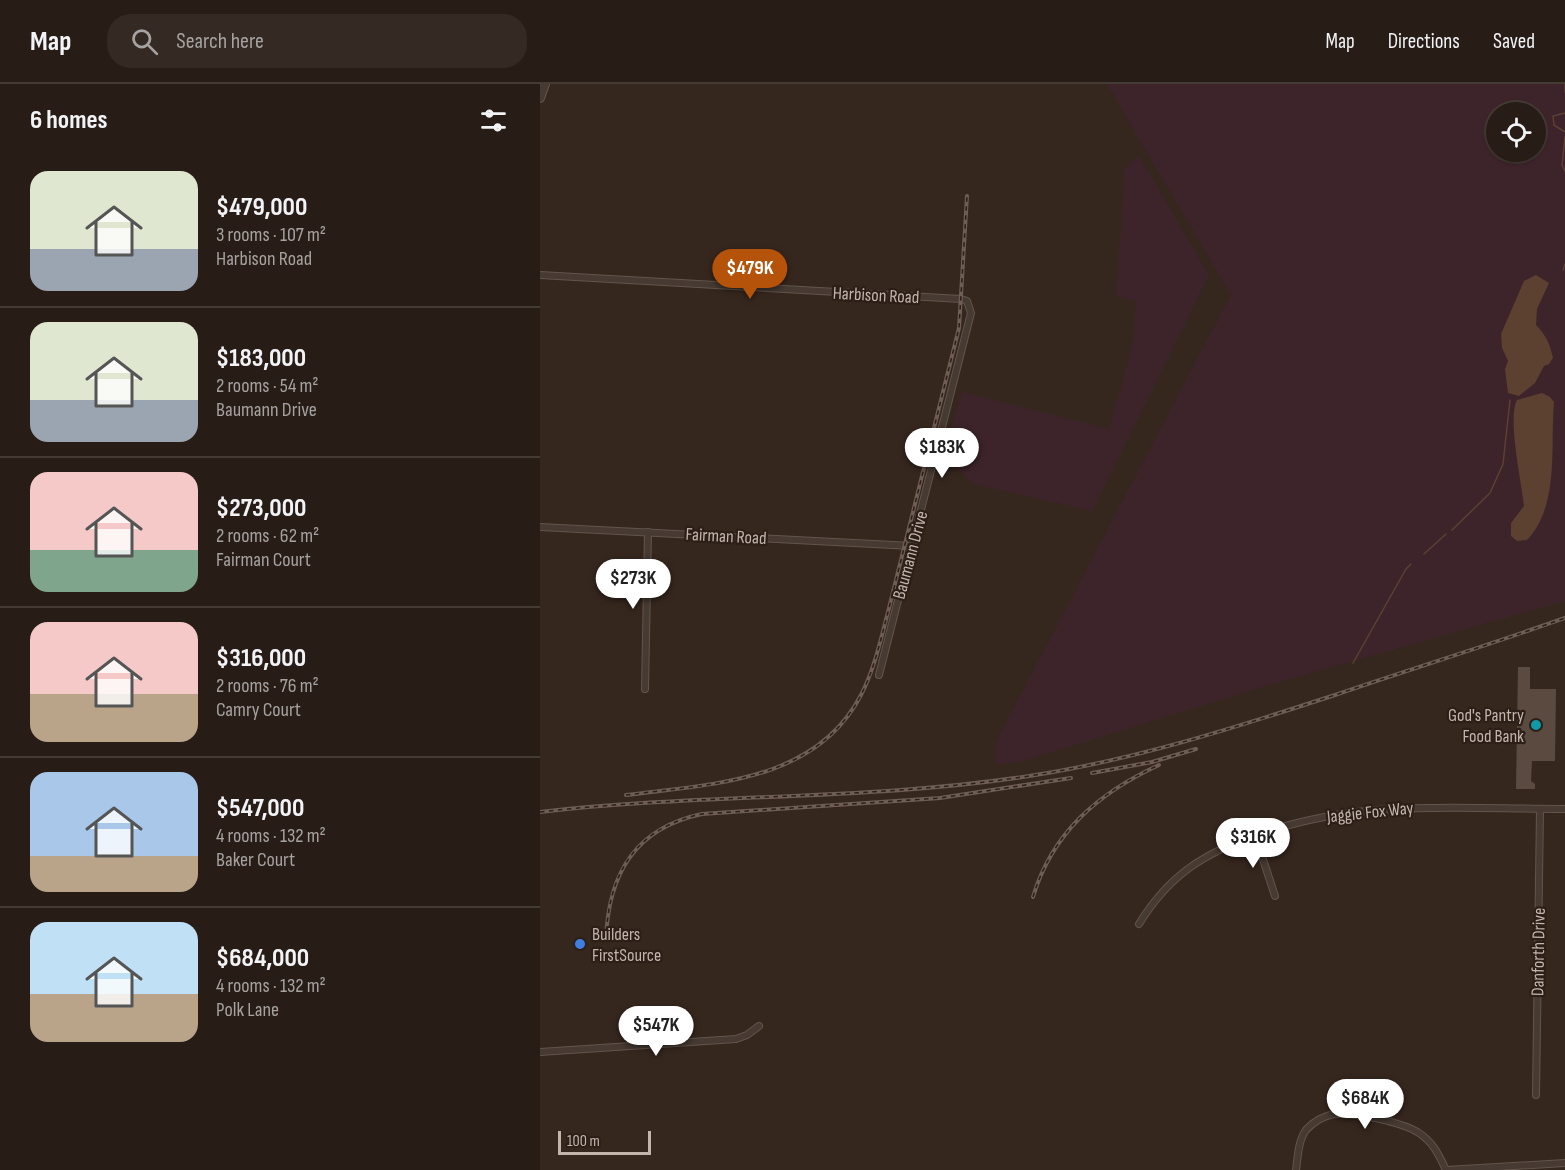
<!DOCTYPE html>
<meta charset="utf-8">
<style>
:root{--surface:#281d16;--page:#342a23;--text:#f1f3f6;--muted:#a5a2a1;--line:#443b35;--accent:#b45309}
body{margin:0;font-family:"Sofia Sans Condensed",sans-serif;background:var(--page);color:var(--text);height:100vh;display:flex;flex-direction:column;font-size:22px;white-space:nowrap}
*{box-sizing:border-box;margin:0}
p{font-size:20px;color:var(--muted)}
.icon{flex:none;width:33px;height:33px;fill:none;stroke:currentColor;stroke-width:2;stroke-linecap:round;stroke-linejoin:round}
.map{position:relative;flex:1;overflow:hidden}
.drawer{display:flex;flex-direction:column;background:var(--surface);width:540px}
.drawer>*{flex:none}
.controls{position:absolute;left:946px;top:18px;display:grid;gap:12px}
.controls a{display:grid;place-items:center;width:60px;height:60px;border-radius:50%;background:var(--surface);box-shadow:0 2px 4px #0004,0 0 0 2px var(--line);font-size:30px}
.scale{position:absolute;left:18px;bottom:15px;width:93px;box-sizing:border-box;padding-left:6px;border:3px solid #c4b5ac;border-top:0;font-size:16px;line-height:21px;white-space:nowrap;color:#c4b5ac;-webkit-text-stroke:4px #2b1f18;paint-order:stroke}
.price{position:absolute;translate:-50% -51px;padding:0 14px;border-radius:21px;background:#fff;color:#222;font-size:20px;line-height:39px;filter:drop-shadow(0 2px 3px #0008)}
.price::after{content:'';position:absolute;left:50%;top:36px;width:18px;height:14px;margin-left:-9px;background:inherit;clip-path:polygon(0 0,100% 0,50% 100%)}
.price.active{background:var(--accent);color:#fff}
ul{padding:0;list-style:none}
li{display:flex;align-items:center;gap:18px;height:150px;padding:0 30px}
li+li{border-top:2px solid var(--line)}
li span{display:grid;place-items:center;flex:none;width:168px;height:120px;border-radius:18px;color:#555}
li>.icon{margin-inline-start:auto}
span .icon{width:72px;height:72px;fill:#fffc;stroke-width:1}
li b{font-size:26px}
h2{display:flex;justify-content:space-between;align-items:center;height:72px;padding:0 30px;font-size:26px}
header{display:flex;align-items:center;gap:36px;box-sizing:border-box;height:84px;padding:0 30px;background:var(--surface);border-bottom:2px solid var(--line)}
header strong{font-size:28px}
nav{display:flex;gap:33px;margin-inline-start:auto;font-size:21px}
.search{width:420px;height:54px;background:var(--page);display:flex;align-items:center;gap:15px;box-sizing:border-box;padding:0 21px;border-radius:24px;color:var(--muted);font-size:22px}
main{display:flex;flex:1;min-height:0}
.map>svg:first-child{display:block}
.green{fill:#3d242a;fill-rule:evenodd}
.water{fill:#5c4030}
.lines{fill:none;stroke-linecap:round;stroke-linejoin:round}
.stream{stroke:#5c4030;stroke-width:1.5}
.building{fill:#5b4a3f}
.minor-casing{stroke:#62554c;stroke-width:8}
.tertiary-casing{stroke:#62554c;stroke-width:10}
.minor{stroke:#463a32;stroke-width:6}
.tertiary{stroke:#463a32;stroke-width:8}
.rail-casing{stroke:#6e5d54;stroke-width:4}
.rail{stroke:#2b1f18;stroke-width:1.5;stroke-dasharray:4.5;stroke-linecap:butt}
.culture-dot{fill:#0f9aa8;stroke:#2b1f18;stroke-width:2}
.shop-dot{fill:#3f7fe0;stroke:#2b1f18;stroke-width:2}
.labels{text-anchor:middle;stroke-width:4.5;stroke-linejoin:round;paint-order:stroke}
.street-label{font-size:18px;fill:#c4b5ac;stroke:#2b1f18}
.poi-label{font-size:18px;fill:#c4b5ac;stroke:#2b1f18;text-anchor:end}
</style>
<header>
<strong>Map</strong>
<div class="search"><svg class="icon" aria-label="search" viewBox="0 0 24 24"><circle cx="10" cy="10" r="6"/><path d="M15 15l6 6"/></svg>Search here</div>
<nav><a>Map</a><a>Directions</a><a>Saved</a></nav>
</header>
<main>
<section class="drawer">
<h2>6 homes<svg class="icon" aria-label="filters" viewBox="0 0 24 24"><path d="M4 7h16M4 17h16"/><circle cx="9" cy="7" r="2"/><circle cx="15" cy="17" r="2"/></svg></h2>
<ul>
<li><span style="background:linear-gradient(#dfe7d0 65%,#9aa5b1 0)"><svg class="icon" aria-label="home" viewBox="0 0 24 24"><path d="M3 11l9-7 9 7M6 9v11h12V9"/></svg></span><div><b>$479,000</b><p>3 rooms · 107 m²</p><p>Harbison Road</p></div></li>
<li><span style="background:linear-gradient(#dfe7d0 65%,#9aa5b1 0)"><svg class="icon" aria-label="home" viewBox="0 0 24 24"><path d="M3 11l9-7 9 7M6 9v11h12V9"/></svg></span><div><b>$183,000</b><p>2 rooms · 54 m²</p><p>Baumann Drive</p></div></li>
<li><span style="background:linear-gradient(#f6c9c9 65%,#7fa58c 0)"><svg class="icon" aria-label="home" viewBox="0 0 24 24"><path d="M3 11l9-7 9 7M6 9v11h12V9"/></svg></span><div><b>$273,000</b><p>2 rooms · 62 m²</p><p>Fairman Court</p></div></li>
<li><span style="background:linear-gradient(#f6c9c9 60%,#b9a48a 0)"><svg class="icon" aria-label="home" viewBox="0 0 24 24"><path d="M3 11l9-7 9 7M6 9v11h12V9"/></svg></span><div><b>$316,000</b><p>2 rooms · 76 m²</p><p>Camry Court</p></div></li>
<li><span style="background:linear-gradient(#a9c7e8 70%,#b9a48a 0)"><svg class="icon" aria-label="home" viewBox="0 0 24 24"><path d="M3 11l9-7 9 7M6 9v11h12V9"/></svg></span><div><b>$547,000</b><p>4 rooms · 132 m²</p><p>Baker Court</p></div></li>
<li><span style="background:linear-gradient(#bfe0f5 60%,#b9a48a 0)"><svg class="icon" aria-label="home" viewBox="0 0 24 24"><path d="M3 11l9-7 9 7M6 9v11h12V9"/></svg></span><div><b>$684,000</b><p>4 rooms · 132 m²</p><p>Polk Lane</p></div></li>
</ul>
</section>
<div class="map">
<svg width="1025" height="1086" viewBox="0 0 1025 1086">
<rect width="100%" height="100%" fill="#36271e"/>
<!-- green -->
<g class="green">
<path d="M567 0H1025V517L719 604 480 678 456 680 455 660 691 211ZM957 28H996V68H957Z"/>
<polygon points="599,72 669,191 552,427 433,400 417,384 408,356 422,308 569,345 593,261 596,217 576,211 585,85"/>
</g>
<!-- water -->
<g class="water">
<path d="M996 191 1009 199 997 225 996 241C1006 251 1010 260 1013 274L1009 280 1004 282 995 299 979 312 968 309 965 285 968 277 962 264 961 250 984 197Z"/>
<path d="M1002 309 1010 313 1014 318C1010 363 1020 421 987 456L977 457 971 452V439L984 422C982 400 967 334 977 316Z"/>
</g>
<g class="lines">
<!-- stream -->
<g class="stream">
<polyline points="1025,0 1025,8"/>
<polyline points="1025,29 1013,32 1014,41 1025,48"/>
<polyline points="1025,53 1022,81 1025,87"/>
<polyline points="1023,186 1025,180"/>
<polyline points="912,446 950,409 963,380 970,316"/>
<polyline points="884,470 906,450"/>
<polyline points="813,579 866,485 871,480"/>
</g>
</g>
<!-- building -->
<polygon class="building" points="978,583 990,583 990,605 1016,605 1015,677 992,677 991,697 995,700 995,705 976,705"/>
<g class="lines">
<!-- minor casing -->
<g class="minor-casing">
<g id="minor">
<polyline points="0,191 421,215 427,217 431,229 339,591"/>
<polyline points="0,443 372,462"/>
<polyline points="105,605 108,448"/>
<polyline points="715,751 735,812"/>
<path d="M599 840C629 791 664 769 717 751 820 714 918 725 1025 725"/>
<polyline points="0,968 196,955 207,951 219,942"/>
<polyline points="996,1011 1000,725"/>
<path d="M756 1086C758 1073 758 1057 766 1046 773 1038 784 1032 794 1030 814 1028 862 1038 879 1049 893 1058 899 1071 906 1086"/>
<polyline points="906,1086 1025,1079"/>
</g>
</g>
<!-- tertiary casing -->
<g class="tertiary-casing">
<polyline id="tertiary" points="0,14 5,0"/>
</g>
<!-- minor -->
<use href="#minor" class="minor"/>
<!-- tertiary -->
<use href="#tertiary" class="tertiary"/>
<!-- rail casing -->
<g class="rail-casing">
<g id="rail">
<polyline points="552,689 612,678 656,665"/>
<path d="M86 711C172 700 276 698 321 611 334 586 340 558 347 532L419 244 427 112"/>
<path d="M0 728C163 709 327 717 489 692 594 676 694 644 795 611 871 585 949 561 1025 534"/>
<path d="M493 813C512 749 558 709 619 681"/>
<path d="M66 856C68 790 95 744 162 730L400 714 531 694"/>
</g>
</g>
<!-- rail -->
<use href="#rail" class="rail"/>
</g>
<!-- markers -->
<circle class="culture-dot" cx="996" cy="641" r="6"/>
<circle class="shop-dot" cx="40" cy="860" r="6"/>
<g class="labels">
<!-- street labels -->
<g class="street-label">
<text transform="translate(336 211) rotate(3)" y="6">Harbison Road</text>
<text transform="translate(186 452) rotate(3)" y="6">Fairman Road</text>
<text transform="translate(370 471) rotate(-75)" y="6">Baumann Drive</text>
<text transform="translate(830 728) rotate(-6)" y="6">Jaggie Fox Way</text>
<text transform="translate(998 868) rotate(-89)" y="6">Danforth Drive</text>
</g>
<!-- poi labels -->
<g class="poi-label">
<text x="984" y="637">God's Pantry<tspan x="984" dy="21">Food Bank</tspan></text>
<text x="52" y="856" text-anchor="start">Builders<tspan x="52" dy="21">FirstSource</tspan></text>
</g>
</g>
</svg>
<div class="controls">
<a><svg class="icon" aria-label="locate" viewBox="0 0 24 24"><circle cx="12" cy="12" r="6"/><path d="M12 2v4M12 18v4M2 12h4M18 12h4"/></svg></a>
</div>
<div class="scale">100 m</div>
<b class="price active" style="left:210px;top:216px">$479K</b>
<b class="price" style="left:402px;top:395px">$183K</b>
<b class="price" style="left:93px;top:526px">$273K</b>
<b class="price" style="left:713px;top:785px">$316K</b>
<b class="price" style="left:116px;top:973px">$547K</b>
<b class="price" style="left:825px;top:1046px">$684K</b>
</div>
</main>
